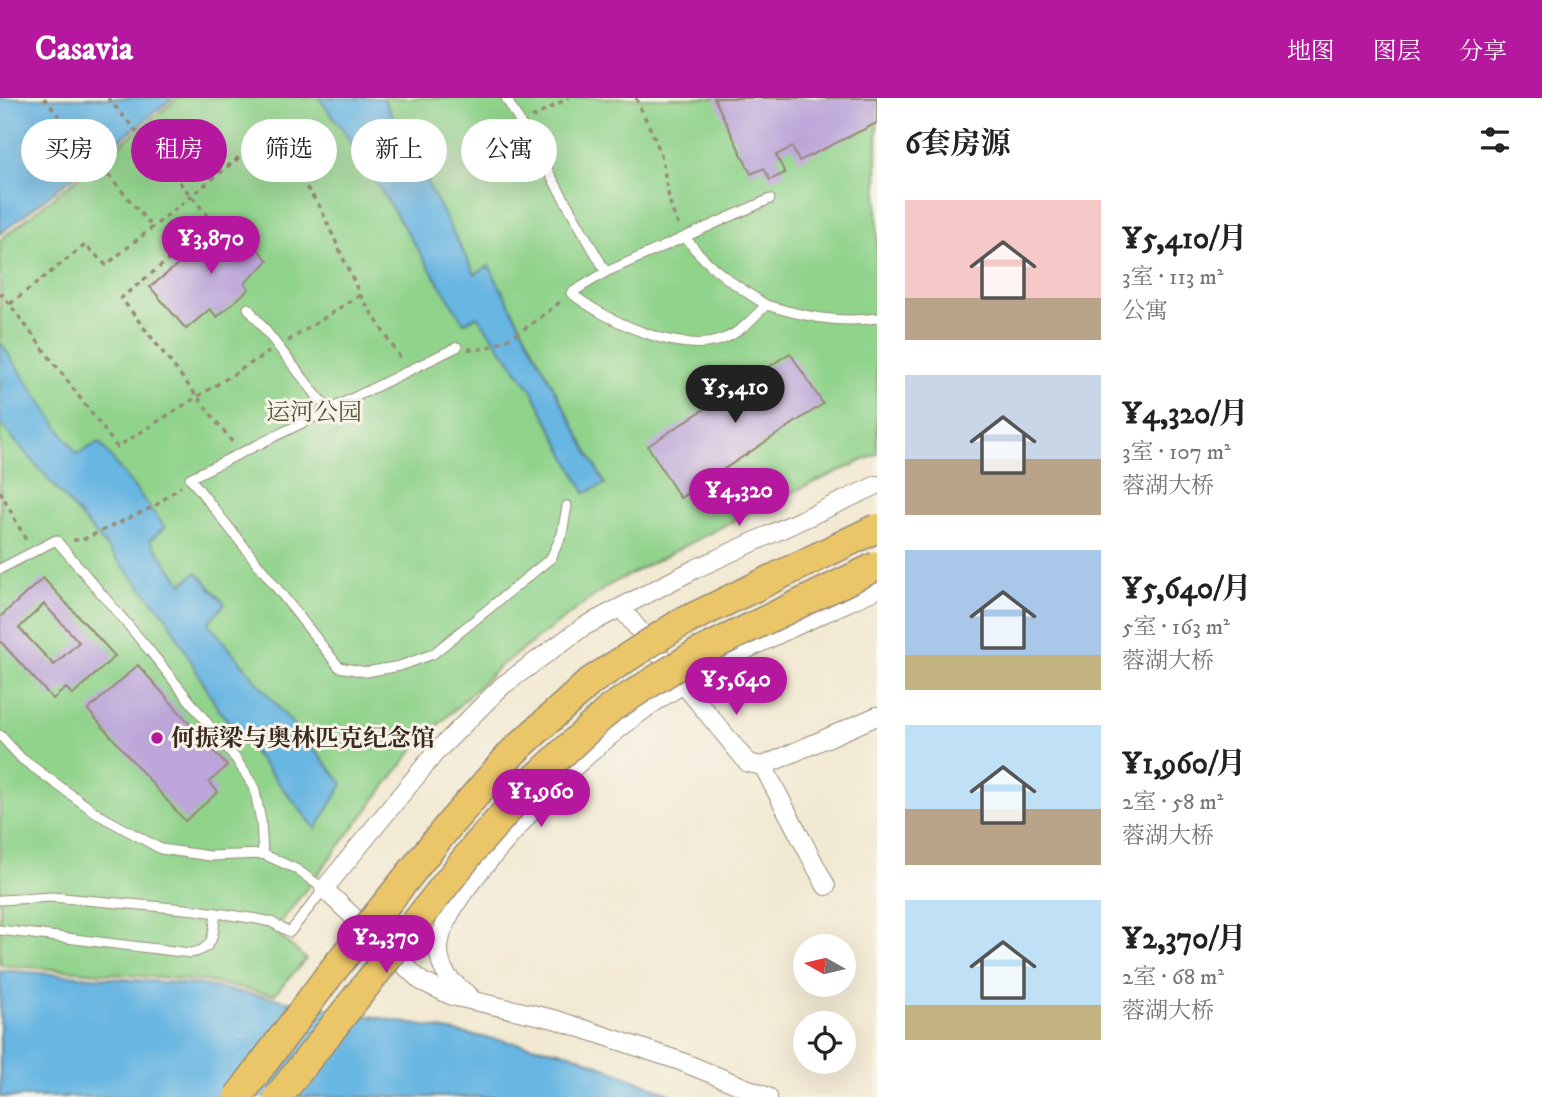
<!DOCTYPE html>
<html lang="zh">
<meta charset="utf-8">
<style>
:root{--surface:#fff;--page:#f2f2f2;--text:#222;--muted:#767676;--accent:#b5179e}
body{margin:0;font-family:"IM FELL DW Pica","Noto Serif SC",serif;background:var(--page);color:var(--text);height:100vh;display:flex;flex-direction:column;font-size:26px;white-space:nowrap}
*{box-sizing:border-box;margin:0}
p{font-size:23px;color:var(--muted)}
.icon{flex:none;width:38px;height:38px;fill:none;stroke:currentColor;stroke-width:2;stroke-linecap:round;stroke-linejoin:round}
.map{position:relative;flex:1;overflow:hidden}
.side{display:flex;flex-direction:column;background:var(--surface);width:665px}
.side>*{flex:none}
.guide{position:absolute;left:21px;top:21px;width:665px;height:63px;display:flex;gap:14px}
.needle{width:46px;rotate:278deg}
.buttons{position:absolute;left:793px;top:836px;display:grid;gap:14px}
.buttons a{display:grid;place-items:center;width:63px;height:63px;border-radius:50%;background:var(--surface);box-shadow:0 7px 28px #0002;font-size:35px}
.price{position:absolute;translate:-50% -60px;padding:0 16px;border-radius:24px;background:var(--accent);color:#fff;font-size:23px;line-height:46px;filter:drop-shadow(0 2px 4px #0008)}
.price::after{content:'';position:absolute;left:50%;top:42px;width:21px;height:16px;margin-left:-10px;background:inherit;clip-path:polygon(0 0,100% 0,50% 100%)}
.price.current{background:#222;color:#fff}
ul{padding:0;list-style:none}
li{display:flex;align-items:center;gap:21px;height:175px;padding:0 28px}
li span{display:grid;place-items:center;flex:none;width:196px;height:140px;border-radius:0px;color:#555}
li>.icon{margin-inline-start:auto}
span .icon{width:84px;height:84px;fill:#fffc;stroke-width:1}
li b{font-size:30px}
h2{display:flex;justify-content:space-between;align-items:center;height:84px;padding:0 28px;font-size:30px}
.pill{padding:0 24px;border-radius:32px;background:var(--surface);box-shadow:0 7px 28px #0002;font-size:24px;line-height:63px}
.pill.current{background:var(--accent);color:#fff}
header{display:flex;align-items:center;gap:42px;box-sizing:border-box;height:98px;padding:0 35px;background:var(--accent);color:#fff}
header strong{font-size:33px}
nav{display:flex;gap:38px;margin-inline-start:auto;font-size:24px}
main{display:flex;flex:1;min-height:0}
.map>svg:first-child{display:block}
.green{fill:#90d38b;stroke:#667e54;stroke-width:2}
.water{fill:#68b6e2;stroke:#527080;stroke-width:2}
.building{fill:#bca6d9;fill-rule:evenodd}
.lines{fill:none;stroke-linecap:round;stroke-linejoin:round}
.lane-casing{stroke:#968a78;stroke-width:11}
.street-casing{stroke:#968a78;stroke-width:20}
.path{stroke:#968a78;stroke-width:3.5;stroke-dasharray:5 5;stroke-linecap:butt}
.lane{stroke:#fff;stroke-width:9}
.street{stroke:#fff;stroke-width:18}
.primary-bridge-casing{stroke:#968a78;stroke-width:31;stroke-linecap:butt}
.primary-bridge{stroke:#ebc669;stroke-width:28}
.poi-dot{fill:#b5179e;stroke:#f7f3e8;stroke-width:2.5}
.labels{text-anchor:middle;stroke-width:6;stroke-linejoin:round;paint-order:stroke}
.park-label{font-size:24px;fill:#505439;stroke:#f7f3e8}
.poi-label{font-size:24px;font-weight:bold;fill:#3b2a1e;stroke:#f7f3e8;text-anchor:start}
</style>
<header>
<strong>Casavia</strong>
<nav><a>地图</a><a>图层</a><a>分享</a></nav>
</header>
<main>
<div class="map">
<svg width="877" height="999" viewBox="0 0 877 999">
<rect width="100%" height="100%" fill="#f7f3e8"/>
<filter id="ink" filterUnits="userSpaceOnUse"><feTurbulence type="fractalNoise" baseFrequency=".0143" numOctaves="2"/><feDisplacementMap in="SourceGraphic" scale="14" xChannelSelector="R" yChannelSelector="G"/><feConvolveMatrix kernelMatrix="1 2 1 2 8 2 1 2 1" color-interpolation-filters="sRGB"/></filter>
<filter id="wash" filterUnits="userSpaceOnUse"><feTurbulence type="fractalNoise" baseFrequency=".00686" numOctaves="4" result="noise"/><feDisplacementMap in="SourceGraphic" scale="28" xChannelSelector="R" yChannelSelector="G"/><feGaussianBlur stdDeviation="1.57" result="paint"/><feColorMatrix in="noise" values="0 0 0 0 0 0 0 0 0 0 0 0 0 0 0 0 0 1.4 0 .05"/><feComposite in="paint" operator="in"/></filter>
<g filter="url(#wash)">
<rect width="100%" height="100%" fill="#f2e9d2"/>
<!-- green -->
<polygon class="green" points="178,0 877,0 877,356 764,407 609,487 500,568 417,647 274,833 306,861 274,897 204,883 0,867 0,142"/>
<!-- water -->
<g class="water">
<polygon points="0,0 173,0 0,136"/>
<polygon points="319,0 383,0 475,176 489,168 605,386 585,395 532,293 477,218 464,225 343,32"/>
<polygon points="0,244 77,356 99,344 165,429 150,442 182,486 197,474 225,506 208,525 343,686 316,731 218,611 165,517 0,325"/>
<polygon points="0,872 202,887 570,955 677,999 0,999"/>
</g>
<g id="blocks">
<!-- building -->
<g class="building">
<polygon points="714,0 877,0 877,25 799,63 792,49 776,57 785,75 770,82 764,70 751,76"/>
<polygon points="234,122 268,163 245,185 249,191 217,219 210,211 186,231 150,189"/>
<polygon points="790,255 823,306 680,400 648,348"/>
<path d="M43 480 115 558 73 597 66 590 53 601 0 543V519ZM44 506 79 544 54 567 19 530Z"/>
<polygon points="138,567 227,668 209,684 218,694 185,723 88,612"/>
</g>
</g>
</g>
<g filter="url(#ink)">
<use href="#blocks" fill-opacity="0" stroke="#968a78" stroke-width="2"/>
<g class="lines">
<!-- lane casing -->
<g class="lane-casing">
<g id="lane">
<path d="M506 0 606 174 571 195C605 222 680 258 723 241 741 234 753 220 766 207 803 218 838 226 877 220"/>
<path d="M685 139C707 169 735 187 766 207"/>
<polyline points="606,174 770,101"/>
<polyline points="248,210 328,312"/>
<polyline points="457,249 190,380 339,569 366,574 400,568 433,556 551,460 562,436 567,408"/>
<polyline points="0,471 56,442 150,553 236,661 254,689 261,723 263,756"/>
<polyline points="0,637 22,661 99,717 161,751 210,758 263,756 296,771 324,791 290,834 271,824 257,821 196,812 52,799 0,802"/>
<path d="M0 832 190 855C215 852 213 836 216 815"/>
</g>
</g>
<!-- street casing -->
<g class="street-casing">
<g id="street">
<polyline points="621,510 748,665 763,668 877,618"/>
<polyline points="763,668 826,788"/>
<path d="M469 897C452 885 439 874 439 851 440 812 494 757 519 728 531 714 543 698 557 685 591 653 626 623 664 598 731 555 805 524 877 491"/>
<polyline points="768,999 680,963 554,921 452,898 421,883 324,791 436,654 502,588 583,529 693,472 877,387"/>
</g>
</g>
<!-- path -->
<g class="path">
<polyline points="44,0 153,130"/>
<polyline points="108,0 214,125 121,200 233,345"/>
<path d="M636 0C644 19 655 38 661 57 667 82 667 106 679 128"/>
<polyline points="532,20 568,0"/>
<polyline points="0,198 2,196 117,349 269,254"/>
<polyline points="10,206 85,147 106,167 269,35 320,109 360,197 401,261"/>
<polyline points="288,243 360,197"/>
<path d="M468 251C495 256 541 220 561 203"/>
<polyline points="0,393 27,444"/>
<polyline points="73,442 82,442 155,408 181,388"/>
</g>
<!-- lane -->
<use href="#lane" class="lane"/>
<!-- street -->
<use href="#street" class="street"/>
<!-- primary-bridge casing -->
<g class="primary-bridge-casing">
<g id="primary-bridge">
<polyline points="238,999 330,876 449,727 513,654 591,583 679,526 877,430"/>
<polyline points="278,999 475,749 537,679 611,610 696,556 877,468"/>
</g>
</g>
<!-- primary-bridge -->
<use href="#primary-bridge" class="primary-bridge"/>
</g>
</g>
<!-- markers -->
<circle class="poi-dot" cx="157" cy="640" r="7"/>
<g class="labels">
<!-- park labels -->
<g class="park-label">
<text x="314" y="322">运河公园</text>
</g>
<!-- poi labels -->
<g class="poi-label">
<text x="171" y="648">何振梁与奥林匹克纪念馆</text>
</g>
</g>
</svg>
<div class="buttons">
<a><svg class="needle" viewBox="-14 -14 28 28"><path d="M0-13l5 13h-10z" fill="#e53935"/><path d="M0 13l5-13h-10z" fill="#767676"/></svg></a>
<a><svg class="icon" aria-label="locate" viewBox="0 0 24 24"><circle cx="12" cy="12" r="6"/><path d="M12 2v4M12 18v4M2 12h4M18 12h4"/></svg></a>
</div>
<b class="price" style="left:211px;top:178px">¥3,870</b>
<b class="price current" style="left:735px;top:327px">¥5,410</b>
<b class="price" style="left:739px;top:430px">¥4,320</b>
<b class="price" style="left:736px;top:619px">¥5,640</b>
<b class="price" style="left:541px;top:731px">¥1,960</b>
<b class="price" style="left:386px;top:877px">¥2,370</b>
<div class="guide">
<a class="pill">买房</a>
<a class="pill current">租房</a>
<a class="pill">筛选</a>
<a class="pill">新上</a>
<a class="pill">公寓</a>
</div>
</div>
<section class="side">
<h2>6套房源<svg class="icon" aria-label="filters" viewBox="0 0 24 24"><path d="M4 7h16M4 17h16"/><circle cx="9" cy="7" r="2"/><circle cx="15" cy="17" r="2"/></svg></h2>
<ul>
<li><span style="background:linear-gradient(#f6c9c9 70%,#b9a48a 0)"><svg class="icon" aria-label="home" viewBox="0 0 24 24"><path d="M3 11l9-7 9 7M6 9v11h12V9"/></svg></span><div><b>¥5,410/月</b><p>3室 · 113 m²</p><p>公寓</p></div></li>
<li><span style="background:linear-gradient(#c9d6e8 60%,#b9a48a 0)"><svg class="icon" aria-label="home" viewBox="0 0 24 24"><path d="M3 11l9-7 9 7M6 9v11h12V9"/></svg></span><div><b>¥4,320/月</b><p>3室 · 107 m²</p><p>蓉湖大桥</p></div></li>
<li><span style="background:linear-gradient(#a9c7e8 75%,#c2b280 0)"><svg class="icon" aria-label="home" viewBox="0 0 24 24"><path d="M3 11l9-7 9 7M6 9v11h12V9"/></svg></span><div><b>¥5,640/月</b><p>5室 · 163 m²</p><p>蓉湖大桥</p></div></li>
<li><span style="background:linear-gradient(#bfe0f5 60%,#b9a48a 0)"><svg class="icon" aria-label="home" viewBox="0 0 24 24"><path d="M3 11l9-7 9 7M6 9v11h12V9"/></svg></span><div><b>¥1,960/月</b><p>2室 · 58 m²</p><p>蓉湖大桥</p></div></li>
<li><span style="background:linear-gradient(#bfe0f5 75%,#c2b280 0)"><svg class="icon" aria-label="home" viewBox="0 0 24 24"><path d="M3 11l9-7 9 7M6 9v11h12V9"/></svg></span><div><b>¥2,370/月</b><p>2室 · 68 m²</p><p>蓉湖大桥</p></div></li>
</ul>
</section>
</main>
